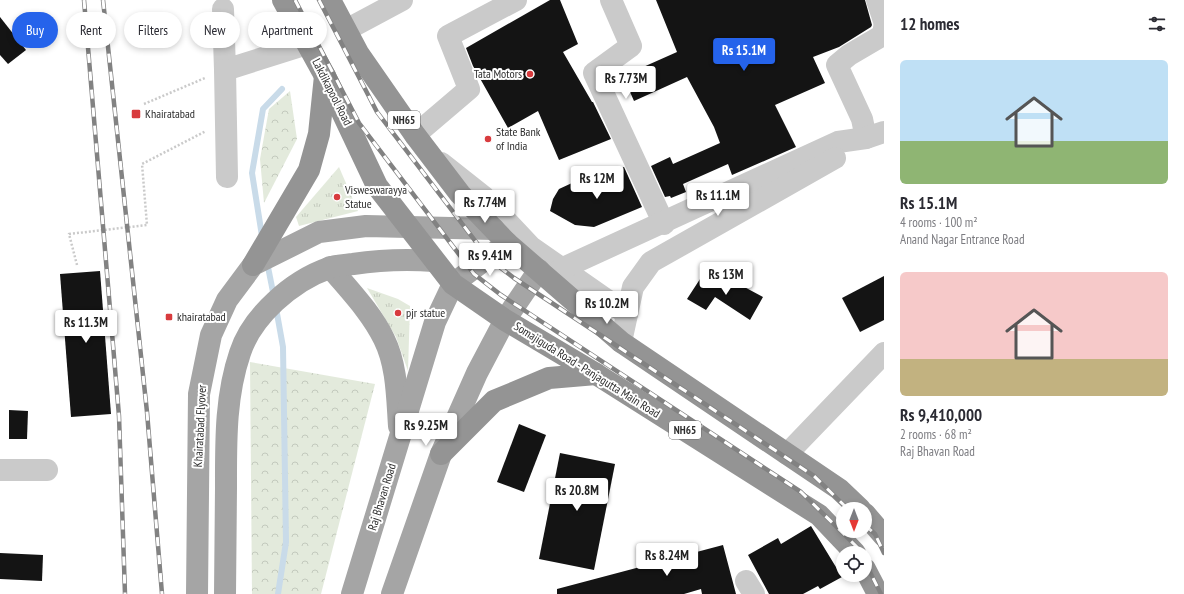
<!DOCTYPE html>
<meta charset="utf-8">
<style>
:root{--surface:#fff;--page:#f7f7f7;--text:#2b2b33;--muted:#7c7c81;--accent:#2563eb}
body{margin:0;font-family:"PT Sans Narrow",sans-serif;background:var(--page);color:var(--text);height:100vh;display:flex;flex-direction:column;font-size:15px;white-space:nowrap}
*{box-sizing:border-box;margin:0}
p{font-size:13px;color:var(--muted)}
.icon{flex:none;width:22px;height:22px;fill:none;stroke:currentColor;stroke-width:2;stroke-linecap:round;stroke-linejoin:round}
.map{position:relative;flex:1;overflow:hidden}
.side{display:flex;flex-direction:column;background:var(--surface);width:300px}
.side>*{flex:none}
.guide{position:absolute;left:12px;top:12px;width:380px;height:36px;display:flex;gap:8px}
.needle{width:26px;rotate:180deg}
.tools{position:absolute;left:836px;top:502px;display:grid;gap:8px}
.tools a{display:grid;place-items:center;width:36px;height:36px;border-radius:50%;background:var(--surface);box-shadow:0 2px 6px #0003;font-size:20px}
.price{position:absolute;translate:-50% -34px;padding:0 9px;border-radius:4px;background:#fff;color:#222;font-size:13px;line-height:26px;filter:drop-shadow(0 1px 2px #0008)}
.price::after{content:'';position:absolute;left:50%;top:24px;width:12px;height:9px;margin-left:-6px;background:inherit;clip-path:polygon(0 0,100% 0,50% 100%)}
.price.on{background:var(--accent);color:#fff}
ul{padding:0;list-style:none}
li{display:grid;align-content:center;gap:8px;height:212px;padding:0 16px}
li span{display:grid;place-items:center;height:124px;border-radius:6px;color:#555}
li>.icon{margin-inline-start:auto}
span .icon{width:72px;height:72px;fill:#fffc;stroke-width:1}
li b{font-size:17px}
h2{display:flex;justify-content:space-between;align-items:center;height:48px;padding:0 16px;font-size:17px}
.chip{padding:0 14px;border-radius:18px;background:var(--surface);box-shadow:0 2px 6px #0003;font-size:14px;line-height:36px}
.chip.on{background:var(--accent);color:#fff}
main{display:flex;flex:1;min-height:0}
.map>svg:first-child{display:block}
.grass{fill:url(#grass-tufts)}
.forest{fill:url(#forest-crowns)}
.lines{fill:none;stroke-linecap:round;stroke-linejoin:round}
.stream{stroke:#c9dbe9;stroke-width:6}
.building{fill:#141414}
.path{stroke:#cacaca;stroke-width:2.5;stroke-dasharray:2 2;stroke-linecap:butt}
.minor{stroke:#cacaca;stroke-width:22}
.major{stroke:#a5a5a5;stroke-width:22}
.highway{stroke:#949494;stroke-width:22}
.rail-casing{stroke:#828282;stroke-width:4.5}
.rail{stroke:#fff;stroke-width:3;stroke-dasharray:9;stroke-linecap:butt}
.poi-dot{fill:#d83b3e;stroke:#fff;stroke-width:1.5}
.labels{text-anchor:middle;stroke-width:4;stroke-linejoin:round;paint-order:stroke}
.shield{fill:#fff;stroke:#6c6c6c;stroke-width:1}
.shield-label{font-size:11px;font-weight:bold;fill:#2d2d2d}
.poi-label{font-size:12px;fill:#2d2d2d;stroke:#fff;text-anchor:start}
.street-label{font-size:12px;fill:#2d2d2d;stroke:#fff}
</style>
<main>
<div class="map">
<svg width="884" height="594" viewBox="0 0 884 594">
<defs>
<pattern id="grass-tufts" width="24" height="20" patternUnits="userSpaceOnUse"><rect width="24" height="20" fill="#e3eadc"/><path d="M3 7l-1-3M5 7V3M7 7l1-3M15 17l-1-3M17 17v-4M19 17l1-3" fill="none" stroke="#c3c9bd"/></pattern>
<pattern id="forest-crowns" width="20" height="18" patternUnits="userSpaceOnUse"><rect width="20" height="18" fill="#e3eadc"/><path d="M2 6a3 3 0 1 1 6 0M12 15a3 3 0 1 1 6 0" fill="none" stroke="#c3c9bd"/></pattern>
</defs>
<rect width="100%" height="100%" fill="#fff"/>
<!-- grass -->
<g class="grass">
<polygon points="339,167 358,211 299,226 296,217"/>
<polygon points="367,288 398,299 410,306 408,371 396,337"/>
</g>
<!-- forest -->
<g class="forest">
<polygon points="290,91 297,139 264,203 260,159 269,109"/>
<polygon points="250,362 375,384 321,594 252,594"/>
</g>
<g class="lines">
<!-- stream -->
<g class="stream">
<polyline points="262,236 252,173 263,109 282,89"/>
<polyline points="267,262 274,297"/>
<polyline points="276,308 283,347 286,542 278,594"/>
</g>
</g>
<!-- building -->
<g class="building">
<polygon points="550,0 560,0 578,44 563,52 592,102 593,102 611,139 559,160 538,111 508,128 473,66 466,48"/>
<polygon points="656,0 865,0 872,25 871,27 839,47 813,57 825,83 775,105 796,147 732,175 728,164 683,184 686,192 671,198 670,196 665,197 651,166 670,157 673,164 720,143 714,127 687,77 634,101 623,76 677,52"/>
<polygon points="0,17 26,50 8,64 0,55"/>
<polygon points="624,167 642,207 594,227 575,225 550,211 553,199 559,189 572,183 574,187"/>
<polygon points="100,271 111,414 71,417 60,274"/>
<polygon points="722,275 763,297 750,320 715,297 706,310 687,299 702,276 717,284"/>
<polygon points="884,276 884,320 860,332 842,298"/>
<polygon points="9,410 28,411 27,439 9,439"/>
<polygon points="519,424 546,435 524,492 497,482"/>
<polygon points="560,453 615,464 594,570 539,559"/>
<polygon points="811,526 842,577 820,589 818,586 803,594 769,594 748,555 778,538 781,544"/>
<polygon points="723,545 736,594 702,594 701,589 684,594 557,594 557,589"/>
<polygon points="0,553 43,555 42,581 0,579"/>
</g>
<g class="lines">
<!-- path -->
<g class="path">
<polyline points="144,104 205,78"/>
<polyline points="77,265 69,234 147,225 142,164 206,131"/>
</g>
<!-- minor -->
<g class="minor">
<polyline points="611,0 631,46 594,73 664,224"/>
<polyline points="877,0 884,21"/>
<polyline points="223,9 225,70 307,44"/>
<polyline points="346,30 402,0"/>
<polyline points="225,70 227,177"/>
<polyline points="415,135 469,89 448,36 516,0"/>
<polyline points="866,138 862,119 837,65 849,55 883,35 884,28"/>
<polyline points="441,163 484,197 531,247 627,314"/>
<polyline points="561,269 838,142 866,138 884,132"/>
<polyline points="621,342 633,287 651,262 835,158"/>
<polyline points="787,454 884,353"/>
<polyline points="0,470 47,470"/>
<polyline points="746,581 754,594"/>
</g>
<!-- major -->
<g class="major">
<path d="M330 267C349 290 371 312 384 339 397 365 397 397 399 426"/>
<polyline points="197,594 199,394 211,335 227,300 253,265 319,232 366,226 494,229"/>
<path d="M225 594C225 559 226 523 226 488 226 443 225 397 240 353 252 316 292 281 329 268 336 265 345 265 353 264 380 260 406 259 434 261"/>
<polyline points="352,594 435,322 453,284 507,243"/>
<polyline points="392,594 441,454 477,373 505,320 539,270"/>
</g>
<!-- highway -->
<g class="highway">
<polyline points="283,0 325,76 377,186 453,284 505,320 596,374 819,515 855,553"/>
<polyline points="330,0 358,53 415,135 460,194 507,243 621,342 839,489 860,509"/>
<polyline points="253,265 309,170 319,134 325,76"/>
<polyline points="441,454 494,401 549,378 596,374"/>
<polyline points="865,514 884,536"/>
<polyline points="865,569 878,594"/>
</g>
<!-- rail casing -->
<g class="rail-casing">
<g id="rail">
<polyline points="84,0 119,416 125,594"/>
<polyline points="103,0 147,412 162,594"/>
<polyline points="295,0 359,123 474,274 501,295 801,492 857,547 860,553"/>
<polyline points="319,0 377,112 489,259 514,278 814,476 848,509"/>
<polyline points="865,525 875,534 884,553"/>
<polyline points="865,562 881,594"/>
</g>
</g>
<!-- rail -->
<use href="#rail" class="rail"/>
</g>
<!-- markers -->
<g class="poi-dot">
<circle cx="530" cy="74" r="4"/>
<rect x="131" y="109" width="10" height="10" rx="2"/>
<circle cx="488" cy="139" r="4"/>
<circle cx="337" cy="197" r="4"/>
<circle cx="398" cy="313" r="4"/>
<rect x="165" y="313" width="8" height="8" rx="2"/>
</g>
<g class="labels">
<!-- shield labels -->
<g class="shield">
<rect x="388" y="111" width="32" height="18" rx="3"/>
<rect x="669" y="421" width="32" height="18" rx="3"/>
</g>
<g class="shield-label">
<text x="404" y="124">NH65</text>
<text x="685" y="434">NH65</text>
</g>
<!-- poi labels -->
<g class="poi-label">
<text x="522" y="78" text-anchor="end">Tata Motors</text>
<text x="145" y="118">Khairatabad</text>
<text x="496" y="136">State Bank<tspan x="496" dy="14">of India</tspan></text>
<text x="345" y="194">Visweswarayya<tspan x="345" dy="14">Statue</tspan></text>
<text x="406" y="317">pjr statue</text>
<text x="177" y="321">khairatabad</text>
</g>
<!-- street labels -->
<g class="street-label">
<text transform="translate(332 92) rotate(63)" y="4">Lakdikapool Road</text>
<text transform="translate(587 370) rotate(32)" y="4">Somajiguda Road - Panjagutta Main Road</text>
<text transform="translate(200 426) rotate(-87)" y="4">Khairatabad Flyover</text>
<text transform="translate(382 497) rotate(-73)" y="4">Raj Bhavan Road</text>
</g>
</g>
</svg>
<div class="tools">
<a><svg class="needle" viewBox="-14 -14 28 28"><path d="M0-13l5 13h-10z" fill="#e53935"/><path d="M0 13l5-13h-10z" fill="#7c7c81"/></svg></a>
<a><svg class="icon" aria-label="locate" viewBox="0 0 24 24"><circle cx="12" cy="12" r="6"/><path d="M12 2v4M12 18v4M2 12h4M18 12h4"/></svg></a>
</div>
<b class="price on" style="left:744px;top:72px">Rs 15.1M</b>
<b class="price" style="left:626px;top:100px">Rs 7.73M</b>
<b class="price" style="left:597px;top:200px">Rs 12M</b>
<b class="price" style="left:718px;top:217px">Rs 11.1M</b>
<b class="price" style="left:485px;top:224px">Rs 7.74M</b>
<b class="price" style="left:490px;top:277px">Rs 9.41M</b>
<b class="price" style="left:726px;top:296px">Rs 13M</b>
<b class="price" style="left:607px;top:325px">Rs 10.2M</b>
<b class="price" style="left:86px;top:344px">Rs 11.3M</b>
<b class="price" style="left:426px;top:447px">Rs 9.25M</b>
<b class="price" style="left:577px;top:512px">Rs 20.8M</b>
<b class="price" style="left:667px;top:577px">Rs 8.24M</b>
<div class="guide">
<a class="chip on">Buy</a>
<a class="chip">Rent</a>
<a class="chip">Filters</a>
<a class="chip">New</a>
<a class="chip">Apartment</a>
</div>
</div>
<section class="side">
<h2>12 homes<svg class="icon" aria-label="filters" viewBox="0 0 24 24"><path d="M4 7h16M4 17h16"/><circle cx="9" cy="7" r="2"/><circle cx="15" cy="17" r="2"/></svg></h2>
<ul>
<li><span style="background:linear-gradient(#bfe0f5 65%,#8fb573 0)"><svg class="icon" aria-label="home" viewBox="0 0 24 24"><path d="M3 11l9-7 9 7M6 9v11h12V9"/></svg></span><div><b>Rs 15.1M</b><p>4 rooms · 100 m²</p><p>Anand Nagar Entrance Road</p></div></li>
<li><span style="background:linear-gradient(#f6c9c9 70%,#c2b280 0)"><svg class="icon" aria-label="home" viewBox="0 0 24 24"><path d="M3 11l9-7 9 7M6 9v11h12V9"/></svg></span><div><b>Rs 9,410,000</b><p>2 rooms · 68 m²</p><p>Raj Bhavan Road</p></div></li>
</ul>
</section>
</main>
